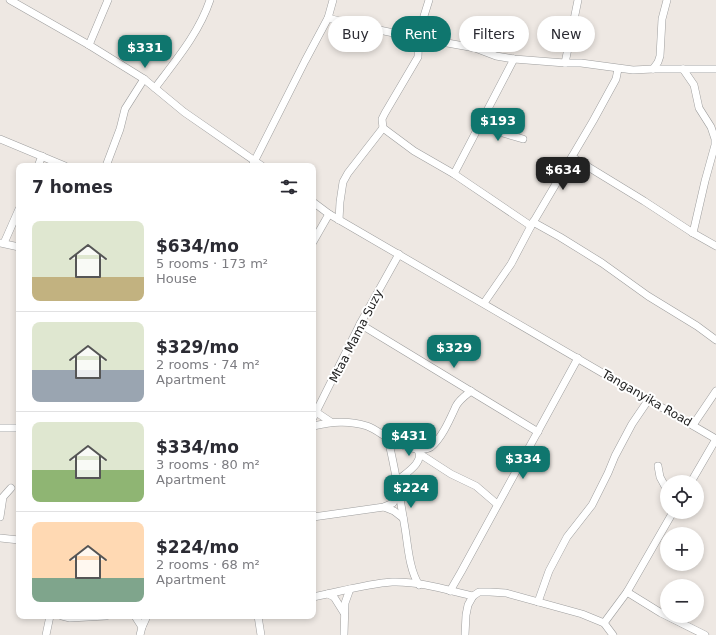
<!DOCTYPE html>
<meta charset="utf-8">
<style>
:root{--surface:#fff;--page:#f7f7f7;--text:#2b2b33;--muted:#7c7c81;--line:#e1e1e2;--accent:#0f766e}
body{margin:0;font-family:"DejaVu Sans",sans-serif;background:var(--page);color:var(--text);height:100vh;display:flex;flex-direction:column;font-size:15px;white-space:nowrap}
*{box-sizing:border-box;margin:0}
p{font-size:13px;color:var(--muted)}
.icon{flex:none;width:22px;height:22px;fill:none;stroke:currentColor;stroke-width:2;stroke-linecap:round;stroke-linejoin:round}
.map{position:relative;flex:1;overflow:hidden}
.side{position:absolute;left:16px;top:163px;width:300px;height:456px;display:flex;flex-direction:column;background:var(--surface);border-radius:8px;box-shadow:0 2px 6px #0003}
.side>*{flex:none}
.guide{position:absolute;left:328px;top:16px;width:328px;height:36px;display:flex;gap:8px}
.tools{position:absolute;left:660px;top:475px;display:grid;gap:8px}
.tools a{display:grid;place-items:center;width:44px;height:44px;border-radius:50%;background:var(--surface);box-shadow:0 2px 6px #0003;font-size:20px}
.price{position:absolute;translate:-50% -34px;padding:0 9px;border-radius:8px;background:var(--accent);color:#fff;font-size:13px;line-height:26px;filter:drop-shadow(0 1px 2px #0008)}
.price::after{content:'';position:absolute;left:50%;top:24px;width:12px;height:9px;margin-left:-6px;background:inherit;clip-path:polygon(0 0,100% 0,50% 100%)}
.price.selected{background:#222;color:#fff}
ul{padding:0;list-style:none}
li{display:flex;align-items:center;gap:12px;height:100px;padding:0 16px}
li+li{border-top:1px solid var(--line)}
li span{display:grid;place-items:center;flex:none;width:112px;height:80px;border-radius:8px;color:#555}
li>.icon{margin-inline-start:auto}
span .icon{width:48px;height:48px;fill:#fffc;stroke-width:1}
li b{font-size:17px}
h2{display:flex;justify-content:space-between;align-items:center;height:48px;padding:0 16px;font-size:17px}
.pill{padding:0 14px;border-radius:18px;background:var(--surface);box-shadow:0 2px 6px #0003;font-size:14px;line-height:36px}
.pill.selected{background:var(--accent);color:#fff}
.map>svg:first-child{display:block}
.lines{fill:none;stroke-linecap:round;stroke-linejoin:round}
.street-casing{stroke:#9e9e9e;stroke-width:8}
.street{stroke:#fff;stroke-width:7}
.labels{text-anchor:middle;stroke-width:4;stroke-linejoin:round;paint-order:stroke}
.street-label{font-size:12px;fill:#1d1d1d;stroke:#fff}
</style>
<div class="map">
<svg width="716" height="635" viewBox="0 0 716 635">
<rect width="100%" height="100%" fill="#eee8e3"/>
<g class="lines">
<!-- street casing -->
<g class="street-casing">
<g id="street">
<polyline points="10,0 89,45 144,79 184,112 262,166"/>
<polyline points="429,0 419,32 418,57 385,113 382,119 383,128 414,151 454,174 531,226"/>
<polyline points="328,18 351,24 403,35 475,48 496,56 514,59 565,63 581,63 633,70 653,69 716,69"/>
<polyline points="89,45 108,0"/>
<polyline points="565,63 578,0"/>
<polyline points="653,69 658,62 660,56 662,19 667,0"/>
<polyline points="683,69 694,85 699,108 711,127 715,139 715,145 705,181 693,233"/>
<path d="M155 88C176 60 199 33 210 0"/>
<polyline points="479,126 523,139"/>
<polyline points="0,139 65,166"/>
<polyline points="572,157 644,201 693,233 716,246"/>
<polyline points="38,166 42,156"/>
<polyline points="106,166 120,129 125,109 144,79"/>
<polyline points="252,166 305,61 328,18 333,0"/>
<polyline points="454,174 514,59"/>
<polyline points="313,202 329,214 716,439"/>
<polyline points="339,220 340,202 343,182 348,173 383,128"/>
<polyline points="533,222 560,237 602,263 648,296 697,326 716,340"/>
<polyline points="313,242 329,214"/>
<polyline points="0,243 19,247"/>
<polyline points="4,243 19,209"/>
<polyline points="484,303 511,264 531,226 593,121 616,79 618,69"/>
<polyline points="360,324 538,432"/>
<polyline points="313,410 331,422"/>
<polyline points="313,418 360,324 399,254"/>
<polyline points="693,425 716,391"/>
<path d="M313 426C332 422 348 420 367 426 375 429 381 434 388 438 397 444 421 454 431 447 442 438 450 419 456 406 459 400 466 395 471 391"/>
<polyline points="0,428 19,428"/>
<path d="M388 439C395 468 400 498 405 528 408 546 409 569 419 585"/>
<polyline points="420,454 451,474 476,486 497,504"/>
<polyline points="658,466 660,477 667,490"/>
<path d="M397 481C404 474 425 463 418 450"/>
<polyline points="691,482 716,439"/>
<polyline points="384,507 394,511 403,518"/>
<polyline points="0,517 3,497 11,488"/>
<polyline points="313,517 384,507 393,503 399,493"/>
<polyline points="0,538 19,540"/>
<polyline points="450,591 461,572 578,358"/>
<polyline points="627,592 661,613 705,635"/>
<polyline points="328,594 334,597 344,613"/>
<path d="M313 597C339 592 365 584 392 582 419 581 447 590 473 596"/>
<polyline points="538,602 549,571 567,537 592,505 608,473 615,456 632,424 649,399"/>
<polyline points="62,616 70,618 106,616"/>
<polyline points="135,616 142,627 140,635"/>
<polyline points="258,616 261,635"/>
<polyline points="604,623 627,592 673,512"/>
<polyline points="142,627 147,616"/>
<polyline points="46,635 50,616"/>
<polyline points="344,635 345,603 350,589"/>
<polyline points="465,635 466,615 468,605 473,596 479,592 490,592 506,593 582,614 604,623 613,635"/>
</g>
</g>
<!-- street -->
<use href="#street" class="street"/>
</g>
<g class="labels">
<!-- street labels -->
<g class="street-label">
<text transform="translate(356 336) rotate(-63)" y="4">Mtaa Mama Suzy</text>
<text transform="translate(647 398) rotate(30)" y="4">Tanganyika Road</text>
</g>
</g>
</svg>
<div class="tools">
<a><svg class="icon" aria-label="locate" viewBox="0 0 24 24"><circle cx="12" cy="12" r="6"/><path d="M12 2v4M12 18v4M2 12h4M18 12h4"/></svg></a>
<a>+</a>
<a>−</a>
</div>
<b class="price" style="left:145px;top:69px">$331</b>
<b class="price" style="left:498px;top:142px">$193</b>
<b class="price selected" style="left:563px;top:191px">$634</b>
<b class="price" style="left:454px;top:369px">$329</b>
<b class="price" style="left:409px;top:457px">$431</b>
<b class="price" style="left:523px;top:480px">$334</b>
<b class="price" style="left:411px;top:509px">$224</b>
<div class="guide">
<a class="pill">Buy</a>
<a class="pill selected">Rent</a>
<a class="pill">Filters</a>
<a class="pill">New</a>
</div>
<section class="side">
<h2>7 homes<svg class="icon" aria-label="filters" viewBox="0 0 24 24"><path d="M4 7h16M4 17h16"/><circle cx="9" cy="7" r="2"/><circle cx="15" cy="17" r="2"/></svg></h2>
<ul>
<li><span style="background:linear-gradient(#dfe7d0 70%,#c2b280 0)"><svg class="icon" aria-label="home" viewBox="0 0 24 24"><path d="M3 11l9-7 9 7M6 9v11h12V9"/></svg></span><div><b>$634/mo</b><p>5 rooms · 173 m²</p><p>House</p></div></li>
<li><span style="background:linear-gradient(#dfe7d0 60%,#9aa5b1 0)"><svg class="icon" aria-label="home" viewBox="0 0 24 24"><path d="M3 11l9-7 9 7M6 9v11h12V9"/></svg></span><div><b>$329/mo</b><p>2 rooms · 74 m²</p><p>Apartment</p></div></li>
<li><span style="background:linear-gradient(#dfe7d0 60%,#8fb573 0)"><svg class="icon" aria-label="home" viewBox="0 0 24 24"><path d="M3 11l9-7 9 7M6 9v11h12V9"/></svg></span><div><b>$334/mo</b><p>3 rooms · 80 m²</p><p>Apartment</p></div></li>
<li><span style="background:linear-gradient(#ffd9b3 70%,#7fa58c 0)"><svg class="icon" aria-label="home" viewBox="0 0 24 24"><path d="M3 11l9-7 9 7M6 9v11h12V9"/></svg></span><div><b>$224/mo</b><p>2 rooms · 68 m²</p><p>Apartment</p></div></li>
</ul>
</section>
</div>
